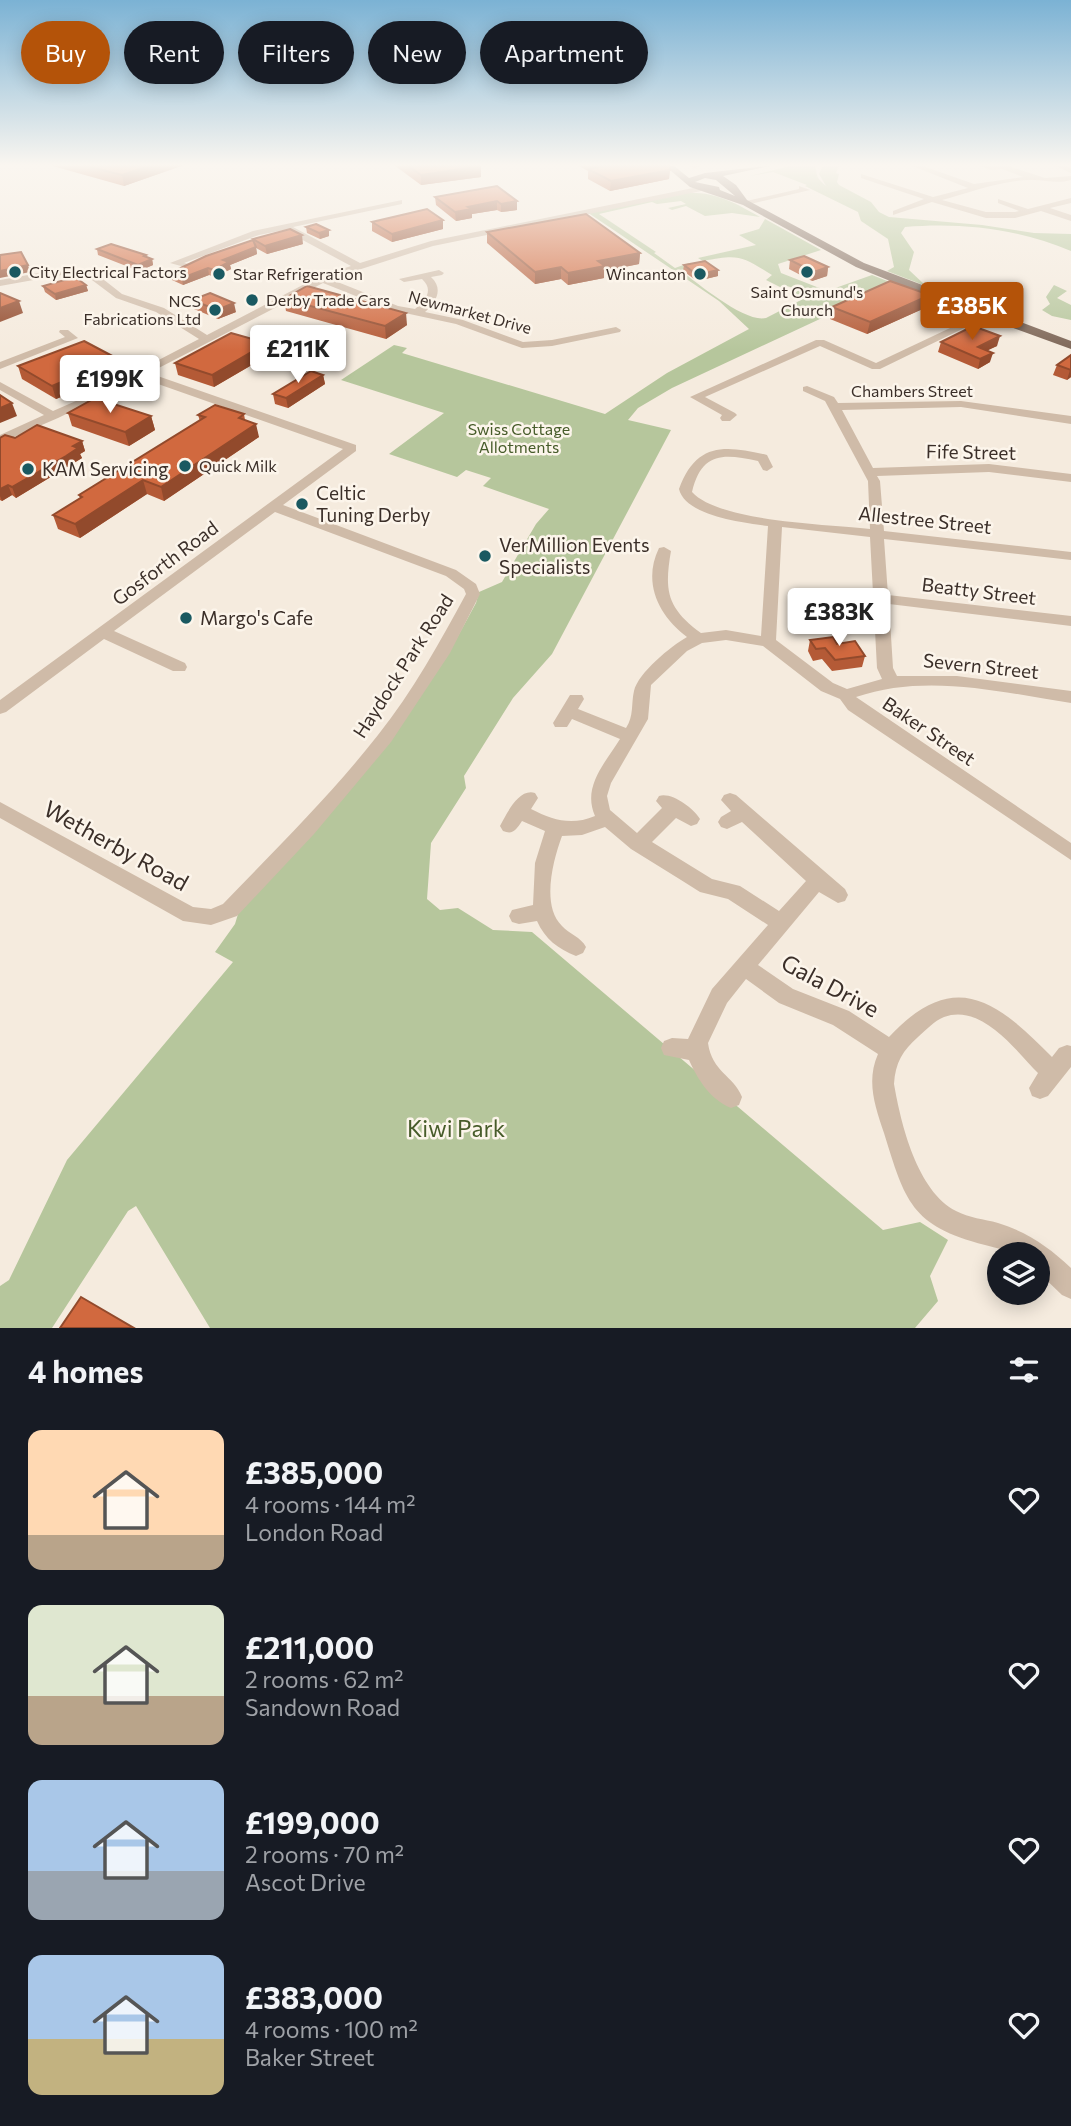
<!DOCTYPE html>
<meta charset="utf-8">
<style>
:root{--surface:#171b24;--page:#242831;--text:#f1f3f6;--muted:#9ea1a6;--accent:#b45309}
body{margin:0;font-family:Commissioner,sans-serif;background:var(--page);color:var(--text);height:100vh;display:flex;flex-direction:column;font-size:26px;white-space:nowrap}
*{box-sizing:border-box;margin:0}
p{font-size:23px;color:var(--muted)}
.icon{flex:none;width:38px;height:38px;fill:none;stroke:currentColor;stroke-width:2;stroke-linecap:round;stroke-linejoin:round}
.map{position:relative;height:1328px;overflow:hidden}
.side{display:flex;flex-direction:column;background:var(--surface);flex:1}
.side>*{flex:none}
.hud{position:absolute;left:21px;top:21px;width:700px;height:63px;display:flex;gap:14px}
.controls{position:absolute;left:987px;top:1242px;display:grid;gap:14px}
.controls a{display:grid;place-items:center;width:63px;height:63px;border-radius:50%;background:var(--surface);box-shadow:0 4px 18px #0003;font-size:35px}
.price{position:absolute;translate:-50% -60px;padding:0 16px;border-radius:7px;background:#fff;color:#222;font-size:23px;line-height:46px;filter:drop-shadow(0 2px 4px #0008)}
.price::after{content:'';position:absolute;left:50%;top:42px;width:21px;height:16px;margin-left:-10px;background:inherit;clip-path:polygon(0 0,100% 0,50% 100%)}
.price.on{background:var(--accent);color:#fff}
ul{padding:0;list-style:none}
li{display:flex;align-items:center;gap:21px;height:175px;padding:0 28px}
li span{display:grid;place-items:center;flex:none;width:196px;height:140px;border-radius:14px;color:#555}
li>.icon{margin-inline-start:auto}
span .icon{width:84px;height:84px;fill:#fffc;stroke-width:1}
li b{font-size:30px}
h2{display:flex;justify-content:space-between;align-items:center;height:84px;padding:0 28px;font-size:30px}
.chip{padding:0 24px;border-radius:32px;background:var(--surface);box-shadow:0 4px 18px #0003;font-size:24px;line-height:63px}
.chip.on{background:var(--accent);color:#fff}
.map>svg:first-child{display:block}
.green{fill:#b6c69c}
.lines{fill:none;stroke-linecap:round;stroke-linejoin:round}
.minor{fill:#cfbba8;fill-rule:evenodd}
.major{fill:#7e6758;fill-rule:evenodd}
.wall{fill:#b45a36}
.shaded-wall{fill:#924a2c}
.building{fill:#d1693f;stroke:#924a2c;stroke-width:2}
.poi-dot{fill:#1a5961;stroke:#fcf5eb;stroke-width:2.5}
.labels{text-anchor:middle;stroke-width:5;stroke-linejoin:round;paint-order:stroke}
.far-poi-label{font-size:16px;fill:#3b2f29;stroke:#fcf5eb;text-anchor:start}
.far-street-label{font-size:16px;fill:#3b2f29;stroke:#fcf5eb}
.far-park-label{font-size:16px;fill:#475c2a;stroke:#fcf5eb}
.street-label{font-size:19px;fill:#3b2f29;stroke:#fcf5eb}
.poi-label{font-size:19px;fill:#3b2f29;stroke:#fcf5eb;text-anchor:start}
.near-street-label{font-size:23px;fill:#3b2f29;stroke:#fcf5eb}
.near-park-label{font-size:23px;fill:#475c2a;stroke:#fcf5eb}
</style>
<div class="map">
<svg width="1071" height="1328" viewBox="0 0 1071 1328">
<rect width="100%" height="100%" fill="#f5ebde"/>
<!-- green -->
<g class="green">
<path d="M794 165H820L815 166C818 177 815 176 826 186L819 174 822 167 839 165 836 173 839 174 837 182 839 185 871 202 879 212 889 217 982 225 1034 233 1071 234V251C1020 229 961 222 905 227L901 233 914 252 909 270 926 286 887 271 894 267 888 239 861 221 858 212 805 186 807 185 773 172 750 176Z"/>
<path d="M684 193C715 191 735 203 760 217L732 213 705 216 686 206 672 210 668 208 686 204 681 201 657 204 652 202 599 214 656 252 654 253 675 268 689 263 694 265 681 271C699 284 745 323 766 318L803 299 792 295 799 290 784 285 780 287 766 280 772 275C741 256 740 254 703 261L698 258 756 245 739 235 759 229 765 219 821 250 778 264 781 273 827 291 872 275 895 284 672 388 638 408 628 420 671 430 552 654 513 698 464 776 466 788 431 843 427 899 440 910 458 908 493 930 532 932 883 1230 920 1222 948 1240 930 1276 938 1301 915 1328H210L136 1206 128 1211 52 1328H0V1286L9 1280 67 1160 233 962 215 952 235 924 238 914 446 658 476 603 479 592 502 582 536 524 549 509 483 486 491 478 466 470 457 477 389 454 444 413 341 380 394 345 407 348 402 353 605 414 667 373 749 329 719 301 587 212Z"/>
<polygon points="1054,285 1067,291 1057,298 1071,305 1071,320 1052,316 1042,310 1050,304 1046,297"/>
</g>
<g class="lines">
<!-- minor -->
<g class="minor">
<polygon points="691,165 704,165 694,168"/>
<path d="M910 165H920L974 184 1023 177 1002 169 992 170 977 165H1013L1011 167 1045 178 1071 176V180C1057 184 1047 180 1033 180 1005 179 968 193 942 200L986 212H1015L1019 211 998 203V199L1028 209 1071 198V203L1050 208 1071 215V221L1041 211 1015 218H986L932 202 893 215V211L924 199 861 178V174L933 197 968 188Z"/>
<polygon points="1054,165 1064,165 1071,168 1071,173"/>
<path d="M703 186 706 190 433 246 330 279 398 306 415 309C426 300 434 290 422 279L404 282 399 279 439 270 444 273 442 275 431 277C444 289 436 302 425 312L463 320 523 342 552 340 616 327 621 330 620 332 552 346 522 348 456 324 391 310 323 283 149 373 356 445V451L283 505 456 570 476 584 480 594 450 653 391 742 314 834 237 916 211 925 183 921 0 818V802L193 907 211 909 223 904C276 849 331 795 378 735 413 691 440 642 466 594L464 589 446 576 275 512 114 631 185 663 187 667 185 671H173L104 639 6 712 0 714V700L343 449 141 378 58 418 0 443V435L44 415 0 390V382L53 411 101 390 199 339 156 312 116 298 88 277 67 274 0 286V280L67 268 94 272 122 294 164 308 207 335 318 277 351 266 284 230 259 235 184 263 192 265V269L170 263 253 231 402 200V204L293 227 360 263 431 241Z"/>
<polygon points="799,186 810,190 746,205 742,202 799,189"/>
<polygon points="984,312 993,314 880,369 872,369 820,346 705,397 735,413 737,415 730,421 722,421 720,418 722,415 690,397 816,340 824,340 876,363"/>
<polygon points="60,330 68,330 78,338 0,369 0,362 65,337 59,332"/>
<path d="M807 386 834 397 838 403 961 401 1071 416V424L961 407 842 410 873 468 989 464 1071 474V482L989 472 877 476 880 481 884 531 1071 552V560L884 539 888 595 1071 616V626L889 604 893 668 897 676H957L1071 691V703C1000 692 926 673 856 697L1071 843V860L848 710 840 699 821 691 763 646 726 640 702 643 687 651 651 685 648 719 611 783 607 796 610 810 637 833 662 808 656 801 659 796C672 792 693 808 700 819L697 824 691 826 676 818 652 842 712 879 740 886 779 911 806 881 742 822 727 829 721 827 718 822 721 817 731 811 721 800 724 795 730 793 736 795 845 889 848 895 845 901 838 903 819 892 758 965 793 989 849 1011 889 1037C954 967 996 1000 1052 1057L1059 1048 1067 1045 1071 1046V1067L1048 1096 1040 1099 1032 1096 1029 1088 1038 1073C1016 1051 982 1003 944 1017 934 1021 926 1030 918 1037 903 1050 895 1063 894 1084 901 1124 917 1191 956 1211 969 1218 984 1219 998 1223 1027 1232 1049 1247 1071 1268V1299L1062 1295 1038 1272V1255C1015 1255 1006 1250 985 1245 911 1226 905 1201 884 1133 875 1106 866 1081 878 1054L833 1025 779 1003 746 979 727 1003 708 1043C712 1072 733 1075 742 1097L739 1105 731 1108C710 1099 698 1080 689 1060L664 1055 661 1048 664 1041 672 1038 688 1039 712 989 768 925 728 899 700 892 681 880 631 849 605 827 582 835 562 836C553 860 541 906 562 926 569 934 581 937 586 947L583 953 576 956C558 949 545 939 537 921L519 924 512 922 509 916 512 910 533 905 535 863 545 831 522 821C516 830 513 835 503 831L500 826C507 813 519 788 535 793L538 798 531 809C553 820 571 826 595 816 582 787 605 763 620 739L572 719 567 727H555L553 723 570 695H582L584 699 578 709 626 728C634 716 631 704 634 691 638 673 671 646 687 637 659 616 642 583 659 548L664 547 671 551C664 591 667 608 701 633L726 630 761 636 768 526C745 523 685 516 679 489 696 442 725 445 767 455L773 467 767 471 763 470 758 461C724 454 702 451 692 492 719 522 828 524 870 529L868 481 825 401 803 391V387ZM782 527 870 537 877 668 882 679 847 689 833 683 776 640Z"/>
</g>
<!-- major -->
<path class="major" d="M664 165H673L689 178 705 173 774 165 723 176 736 185 747 200 864 263 1071 341V349L934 299 856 267 743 205 690 187ZM705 178 716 180 735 196 720 190 719 187 695 182Z"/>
</g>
<!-- wall -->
<g class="wall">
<polygon points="49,165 184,165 124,186"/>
<polygon points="394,165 478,165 481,177 421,185"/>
<polygon points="577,165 670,165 669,179 610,191 588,179 588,171"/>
<polygon points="497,186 517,210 501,212 497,210 472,214 472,218 456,221 436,205 435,197"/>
<polygon points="372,222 443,229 392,242 372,231"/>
<polygon points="306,227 329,236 320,239 307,233"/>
<polygon points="487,232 640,253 639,264 604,271 604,278 568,285 561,279 535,284 487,243"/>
<polygon points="253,239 303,244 267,254 256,248 257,254 230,265 231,269 215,277 209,275 183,285 172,280 170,273 254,242"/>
<polygon points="97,249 147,257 152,259 153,265 139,271 98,255"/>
<polygon points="790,260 828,267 827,276 812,281 789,269"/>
<polygon points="684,265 718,276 697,281 683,271"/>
<polygon points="86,285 88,291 56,300 45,292 43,286"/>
<polygon points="284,299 407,325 386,339 286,311"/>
<polygon points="192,300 236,312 218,319 194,309"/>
<polygon points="832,307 927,307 867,334 830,319"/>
<polygon points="941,342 997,346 987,350 990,362 978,369 938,352"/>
<polygon points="267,343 269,355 214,387 178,375 175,363"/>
<polygon points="1071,355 1071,377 1067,380 1053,375 1057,365"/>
<polygon points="18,366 122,372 56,399 22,379"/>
<polygon points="323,375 325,384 288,408 275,404 273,394"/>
<polygon points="68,413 151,416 155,430 129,446 72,426"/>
<polygon points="244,414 245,420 259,437 164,501 147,494 80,538 58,529 53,515 80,498 79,495 200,421 198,415"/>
<polygon points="0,438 82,441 85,451 80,454 82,458 69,466 16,498 12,495 2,501 0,500"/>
<polygon points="810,640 837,644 865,656 862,667 832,671 822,659 813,661 808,651"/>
</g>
<!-- shaded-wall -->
<g class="shaded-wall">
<polygon points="152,165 184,165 124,186 122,175"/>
<polygon points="481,166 481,177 421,185 421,175"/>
<polygon points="670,170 669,179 610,191 611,181"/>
<polygon points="497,201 497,210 472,214 472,218 456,221 455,212 468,207"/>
<polygon points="517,201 517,210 501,212 501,204"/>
<polygon points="443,220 443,229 392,242 392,234"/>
<polygon points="329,230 329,236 320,239 319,233"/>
<polygon points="302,235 303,244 267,254 265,246"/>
<polygon points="256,247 257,254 230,265 231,269 215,277 214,270 223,260"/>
<polygon points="640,253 639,264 604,271 604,278 568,285 568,273 598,261"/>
<polygon points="146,255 148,261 152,259 153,265 139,271 138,265"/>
<polygon points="28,265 30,272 0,278 0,271"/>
<polygon points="561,267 561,279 535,284 535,272"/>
<polygon points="828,267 827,276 812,281 814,272"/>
<polygon points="208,268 209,275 183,285 182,278"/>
<polygon points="718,270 718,276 697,281 697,275"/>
<polygon points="86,285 88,291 56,300 55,294"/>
<polygon points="930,295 927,307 867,334 870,322"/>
<polygon points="19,301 23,313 0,322 0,308"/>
<polygon points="234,303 236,312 218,319 217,310"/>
<polygon points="406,313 407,325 386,339 385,326"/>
<polygon points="1000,336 997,346 976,356 978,347"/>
<polygon points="267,343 269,355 214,387 212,375"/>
<polygon points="993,353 990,362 978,369 980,359"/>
<polygon points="118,359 122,372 56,399 52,386"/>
<polygon points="1071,370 1071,377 1067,380 1070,370"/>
<polygon points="323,375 325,384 288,408 286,398"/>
<polygon points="12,403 17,416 0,423 0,408"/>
<polygon points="151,416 155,430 129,446 125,432"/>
<polygon points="256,424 259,437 164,501 161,487"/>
<polygon points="82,441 85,451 80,454 82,458 16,498 12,487 73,446"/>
<polygon points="143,480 147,494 80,538 75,524"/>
<polygon points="8,485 12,495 2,501 0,496 0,489"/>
</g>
<!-- building -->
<g class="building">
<polygon points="83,165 152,165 122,175"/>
<polygon points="407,165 478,165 481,166 421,175"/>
<polygon points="594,165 670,165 670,170 611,181 588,169 599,167"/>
<polygon points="497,186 517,201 501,204 497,201 468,207 472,209 455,212 435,197"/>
<polygon points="427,209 443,220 392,234 372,222"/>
<polygon points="586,214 640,253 598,261 605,266 568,273 561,267 535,272 487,232"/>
<polygon points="316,224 329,230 319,233 306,227"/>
<polygon points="290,229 302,235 265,246 253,239"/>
<polygon points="253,240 256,247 223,260 229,262 214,270 208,268 182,278 170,273 206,256"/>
<polygon points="111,244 146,255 144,256 152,259 138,265 97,249"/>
<polygon points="21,252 28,265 0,271 0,255"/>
<polygon points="804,256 828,267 814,272 790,260"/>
<polygon points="705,261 718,270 697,275 684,265"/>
<polygon points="75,277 86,285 55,294 43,286"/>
<polygon points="890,281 930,295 870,322 832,307"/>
<polygon points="307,286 406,313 385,326 284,299"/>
<polygon points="0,293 19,301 0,308"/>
<polygon points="210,293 234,303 217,310 192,300"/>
<polygon points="973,326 1000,336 978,347 993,353 980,359 941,342"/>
<polygon points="231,333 267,343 212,375 175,363"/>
<polygon points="84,341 118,359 52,386 18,366"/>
<polygon points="1071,355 1071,370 1057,365"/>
<polygon points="311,371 323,375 286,398 273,394"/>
<polygon points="0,395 12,403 0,408"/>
<polygon points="95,398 151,416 125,432 68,413"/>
<polygon points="215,405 244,414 239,418 256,424 161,487 143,480 75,524 53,515 82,497 79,495 205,417 198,415"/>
<polygon points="37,425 82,441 73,446 78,448 66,456 12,487 8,485 0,489 0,438 5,435 15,438"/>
<polygon points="833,637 837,644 855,641 865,656 835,660 825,648 816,649 810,640"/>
<polygon points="81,1297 134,1328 60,1328"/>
</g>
<!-- sky -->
<linearGradient id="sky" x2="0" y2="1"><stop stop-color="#7bb2d4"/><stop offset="0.47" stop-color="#faf6f0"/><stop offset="1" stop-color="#faf6f0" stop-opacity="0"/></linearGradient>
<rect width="1071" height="351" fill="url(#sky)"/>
<!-- markers -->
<g class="poi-dot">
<circle cx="15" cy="272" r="7"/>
<circle cx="807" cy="272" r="7"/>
<circle cx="219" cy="274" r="7"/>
<circle cx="700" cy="274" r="7"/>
<circle cx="252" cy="300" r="7"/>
<circle cx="215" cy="310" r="7"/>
<circle cx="185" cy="466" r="7"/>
<circle cx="28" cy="469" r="7"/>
<circle cx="302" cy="504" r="7"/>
<circle cx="485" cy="556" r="7"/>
<circle cx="186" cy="618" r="7"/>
</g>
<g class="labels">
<!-- far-poi labels -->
<g class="far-poi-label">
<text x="29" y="278">City Electrical Factors</text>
<text x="233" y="280">Star Refrigeration</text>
<text x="686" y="280" text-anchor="end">Wincanton</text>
<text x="807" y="298" text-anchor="middle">Saint Osmund's<tspan x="807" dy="18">Church</tspan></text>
<text x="266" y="306">Derby Trade Cars</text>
<text x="201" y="307" text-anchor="end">NCS<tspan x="201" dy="18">Fabrications Ltd</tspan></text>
<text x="199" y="472">Quick Milk</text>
</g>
<!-- far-street labels -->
<g class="far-street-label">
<text transform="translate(470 312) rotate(15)" y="6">Newmarket Drive</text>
<text x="912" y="397">Chambers Street</text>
</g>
<!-- far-park labels -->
<g class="far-park-label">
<text x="519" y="435">Swiss Cottage<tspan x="519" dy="18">Allotments</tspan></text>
</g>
<!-- street labels -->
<g class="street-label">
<text transform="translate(971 452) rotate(1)" y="7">Fife Street</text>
<text transform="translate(925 520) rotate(6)" y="7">Allestree Street</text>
<text transform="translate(165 563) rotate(-37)" y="7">Gosforth Road</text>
<text transform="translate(979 591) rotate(7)" y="7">Beatty Street</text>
<text transform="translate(403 666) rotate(-57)" y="7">Haydock Park Road</text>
<text transform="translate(981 666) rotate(6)" y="7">Severn Street</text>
<text transform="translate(929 731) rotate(34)" y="7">Baker Street</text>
</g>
<!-- poi labels -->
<g class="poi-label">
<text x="42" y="476">KAM Servicing</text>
<text x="316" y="500">Celtic<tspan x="316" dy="22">Tuning Derby</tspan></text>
<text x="499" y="552">VerMillion Events<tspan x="499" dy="22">Specialists</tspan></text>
<text x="200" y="625">Margo's Cafe</text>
</g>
<!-- near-street labels -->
<g class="near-street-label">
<text transform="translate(116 846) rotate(29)" y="8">Wetherby Road</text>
<text transform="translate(830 986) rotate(28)" y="8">Gala Drive</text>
</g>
<!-- near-park labels -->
<g class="near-park-label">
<text x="456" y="1137">Kiwi Park</text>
</g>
</g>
</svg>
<div class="controls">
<a><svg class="icon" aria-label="layers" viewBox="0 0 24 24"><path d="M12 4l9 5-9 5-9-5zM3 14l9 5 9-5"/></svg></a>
</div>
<b class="price on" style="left:972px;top:342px">£385K</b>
<b class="price" style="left:298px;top:385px">£211K</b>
<b class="price" style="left:110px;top:415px">£199K</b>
<b class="price" style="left:839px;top:648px">£383K</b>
<div class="hud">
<a class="chip on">Buy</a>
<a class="chip">Rent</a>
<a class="chip">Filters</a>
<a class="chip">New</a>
<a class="chip">Apartment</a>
</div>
</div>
<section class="side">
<h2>4 homes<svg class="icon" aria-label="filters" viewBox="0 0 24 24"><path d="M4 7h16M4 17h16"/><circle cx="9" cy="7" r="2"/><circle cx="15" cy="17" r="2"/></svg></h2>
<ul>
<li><span style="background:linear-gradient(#ffd9b3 75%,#b9a48a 0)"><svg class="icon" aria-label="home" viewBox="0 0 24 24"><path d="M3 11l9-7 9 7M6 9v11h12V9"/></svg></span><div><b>£385,000</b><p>4 rooms · 144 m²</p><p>London Road</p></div><svg class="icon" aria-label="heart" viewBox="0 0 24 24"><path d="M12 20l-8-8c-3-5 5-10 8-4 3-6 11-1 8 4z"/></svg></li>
<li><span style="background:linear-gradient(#dfe7d0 65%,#b9a48a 0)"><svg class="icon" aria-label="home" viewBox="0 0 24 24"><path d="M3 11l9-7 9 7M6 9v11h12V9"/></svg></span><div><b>£211,000</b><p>2 rooms · 62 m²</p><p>Sandown Road</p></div><svg class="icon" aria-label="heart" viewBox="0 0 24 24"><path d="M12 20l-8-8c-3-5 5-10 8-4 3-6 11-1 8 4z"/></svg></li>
<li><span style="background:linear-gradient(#a9c7e8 65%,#9aa5b1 0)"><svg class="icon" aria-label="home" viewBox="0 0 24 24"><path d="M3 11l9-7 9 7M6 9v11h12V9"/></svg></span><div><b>£199,000</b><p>2 rooms · 70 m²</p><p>Ascot Drive</p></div><svg class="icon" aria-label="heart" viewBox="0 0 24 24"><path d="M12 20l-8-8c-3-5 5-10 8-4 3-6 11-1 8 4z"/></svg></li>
<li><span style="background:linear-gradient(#a9c7e8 60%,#c2b280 0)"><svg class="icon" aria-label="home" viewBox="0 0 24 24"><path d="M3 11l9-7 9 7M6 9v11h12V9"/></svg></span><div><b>£383,000</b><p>4 rooms · 100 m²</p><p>Baker Street</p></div><svg class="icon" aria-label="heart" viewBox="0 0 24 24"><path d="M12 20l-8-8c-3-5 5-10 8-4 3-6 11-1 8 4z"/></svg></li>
</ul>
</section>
